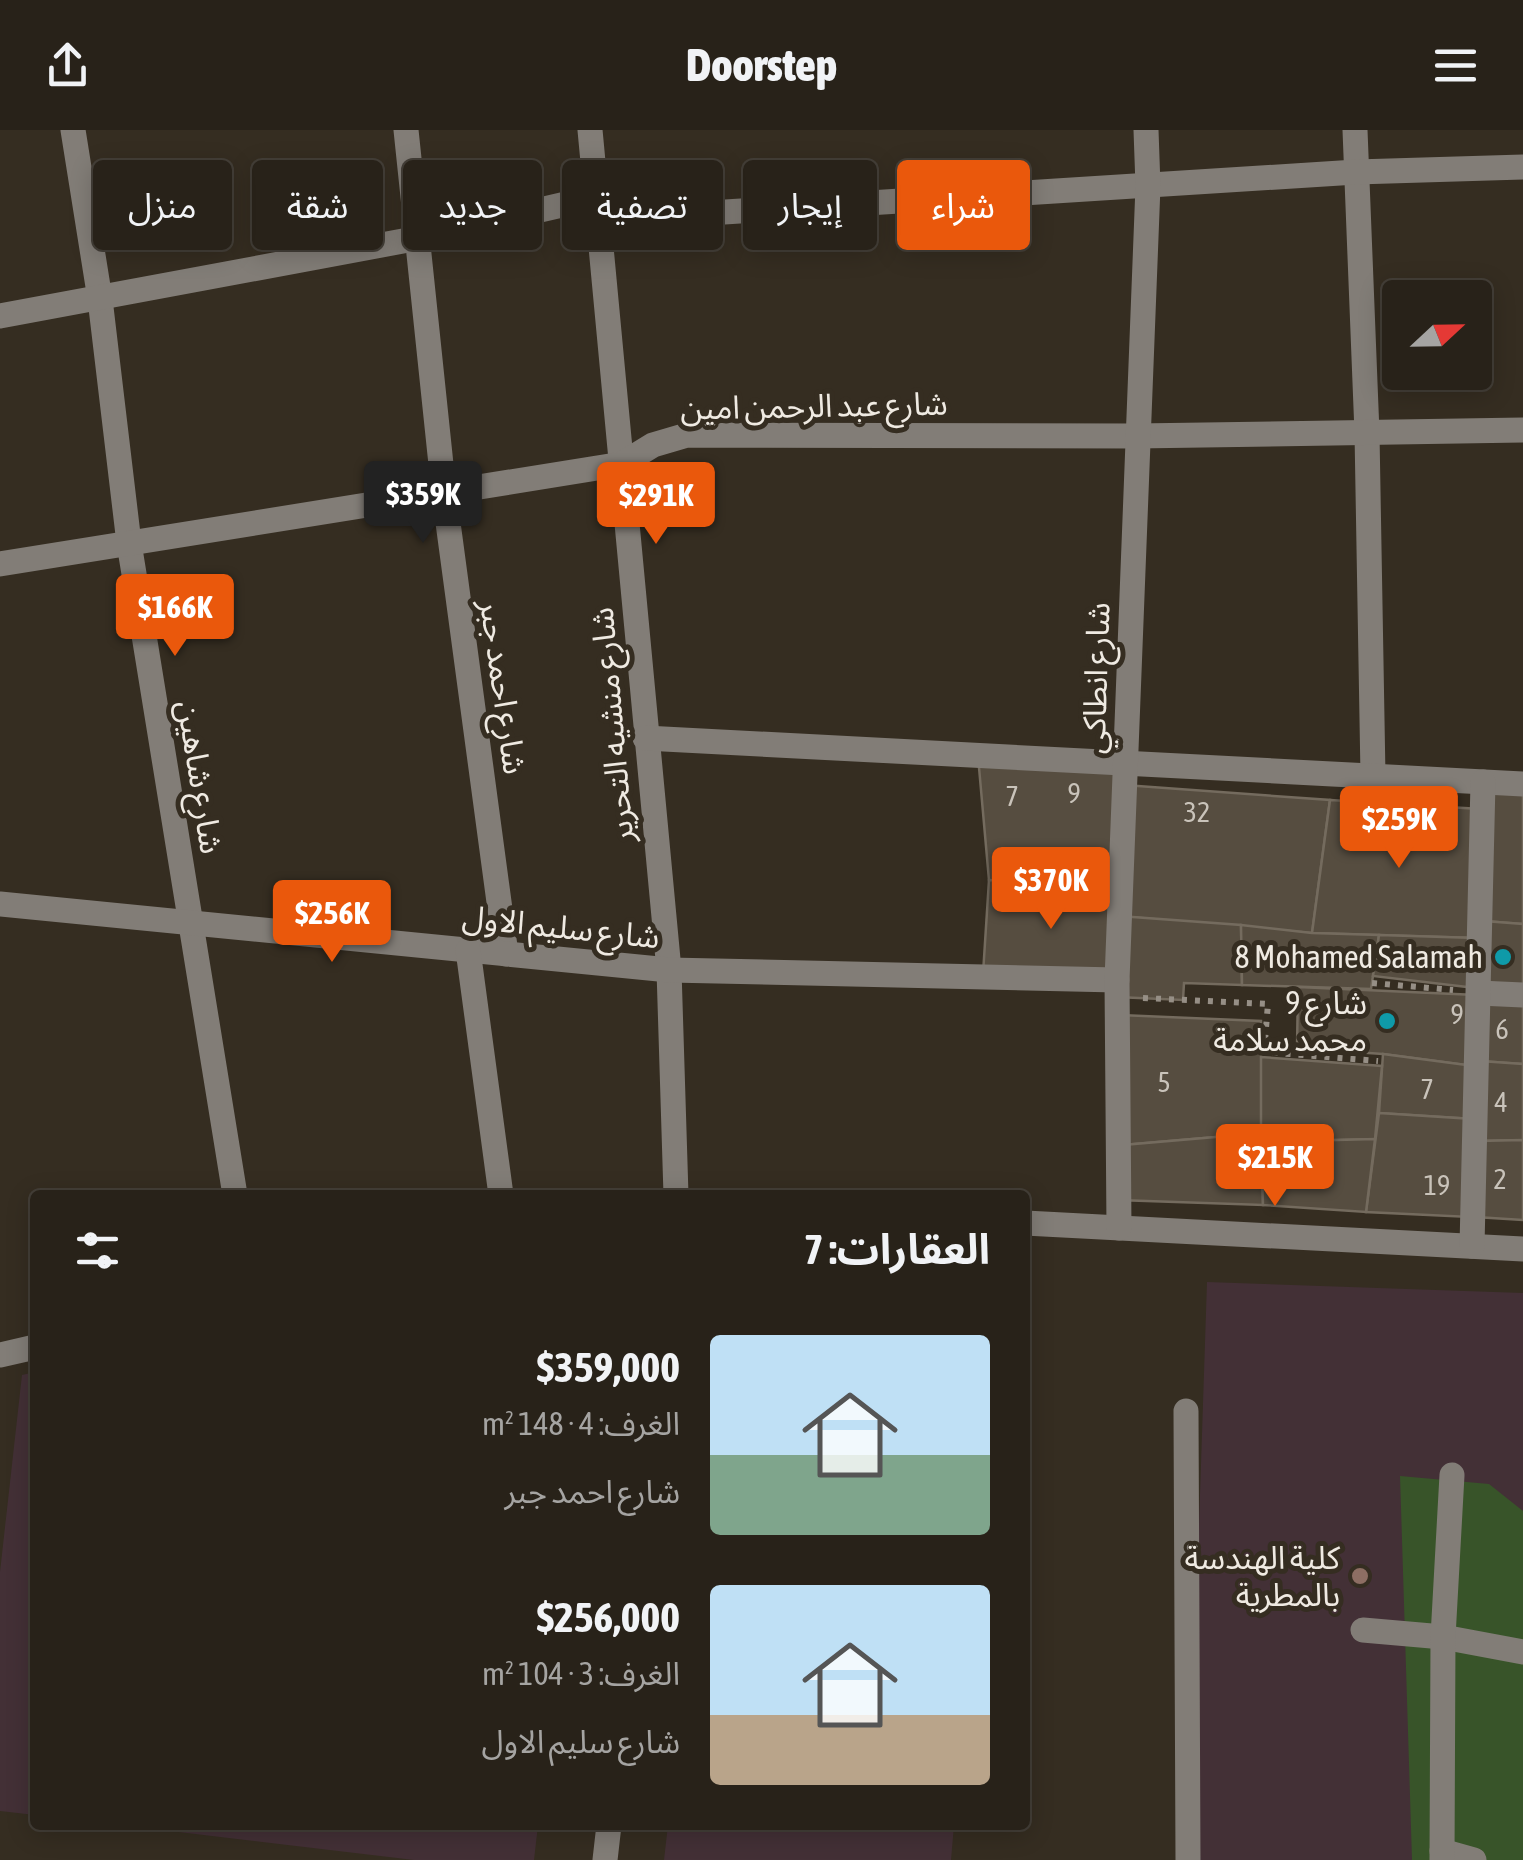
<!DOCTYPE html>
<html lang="ar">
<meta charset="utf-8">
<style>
:root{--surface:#282219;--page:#342f26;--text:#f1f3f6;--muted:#a5a4a2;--line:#443f38;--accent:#ea580c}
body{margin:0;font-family:"Asap Condensed","Noto Sans Arabic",sans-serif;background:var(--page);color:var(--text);direction:rtl;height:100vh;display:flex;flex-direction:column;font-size:38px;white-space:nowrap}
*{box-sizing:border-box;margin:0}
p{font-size:32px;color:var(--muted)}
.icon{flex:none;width:55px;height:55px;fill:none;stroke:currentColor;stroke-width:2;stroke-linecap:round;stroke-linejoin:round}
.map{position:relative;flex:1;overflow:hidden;direction:ltr}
.panel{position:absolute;left:30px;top:1060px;width:1000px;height:640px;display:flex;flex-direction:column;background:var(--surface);border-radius:10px;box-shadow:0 5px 25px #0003,0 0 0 2px var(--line);direction:rtl}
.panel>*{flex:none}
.hud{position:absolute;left:30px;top:30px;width:1000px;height:90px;direction:rtl;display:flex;gap:20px}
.needle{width:65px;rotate:68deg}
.tools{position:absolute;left:1382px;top:150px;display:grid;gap:20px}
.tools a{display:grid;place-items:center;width:110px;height:110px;border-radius:10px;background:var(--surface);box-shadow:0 5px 25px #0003,0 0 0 2px var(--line);font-size:50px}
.price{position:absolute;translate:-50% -85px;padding:0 22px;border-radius:10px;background:var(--accent);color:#fff;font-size:32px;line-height:65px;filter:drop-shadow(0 2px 5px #0008)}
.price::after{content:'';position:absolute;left:50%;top:60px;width:30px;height:22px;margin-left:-15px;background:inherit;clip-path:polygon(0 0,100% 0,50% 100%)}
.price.active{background:#222;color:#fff}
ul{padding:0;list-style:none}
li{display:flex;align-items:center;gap:30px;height:250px;padding:0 40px}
li span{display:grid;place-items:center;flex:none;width:280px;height:200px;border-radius:10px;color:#555}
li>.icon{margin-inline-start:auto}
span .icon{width:120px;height:120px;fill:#fffc;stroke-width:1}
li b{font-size:42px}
h2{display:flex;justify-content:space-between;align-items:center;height:120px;padding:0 40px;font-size:42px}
.tag{padding:0 35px;border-radius:10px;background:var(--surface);box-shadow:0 5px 25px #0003,0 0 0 2px var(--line);font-size:35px;line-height:90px}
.tag.active{background:var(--accent);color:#fff}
header{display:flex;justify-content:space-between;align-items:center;height:130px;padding:0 40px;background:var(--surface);font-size:45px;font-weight:800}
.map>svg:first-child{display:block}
.education{fill:#433036}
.green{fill:#385429}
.building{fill:#564d40;stroke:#746b5e;stroke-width:2.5}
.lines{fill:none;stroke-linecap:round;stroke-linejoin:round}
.path{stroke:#968f86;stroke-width:6;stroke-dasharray:5 8;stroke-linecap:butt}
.minor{stroke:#827d77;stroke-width:25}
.culture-dot{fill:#0f9aa8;stroke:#352d21;stroke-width:4}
.education-dot{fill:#8d6e63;stroke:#352d21;stroke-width:4}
.labels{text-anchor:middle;stroke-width:10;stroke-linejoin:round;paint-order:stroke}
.number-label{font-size:28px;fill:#c9c3ba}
.street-label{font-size:32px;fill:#efeae2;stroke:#352d21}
.poi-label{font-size:32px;fill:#efeae2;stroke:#352d21;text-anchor:end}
</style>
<header><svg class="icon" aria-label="menu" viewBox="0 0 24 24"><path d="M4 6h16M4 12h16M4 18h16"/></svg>Doorstep<svg class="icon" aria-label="share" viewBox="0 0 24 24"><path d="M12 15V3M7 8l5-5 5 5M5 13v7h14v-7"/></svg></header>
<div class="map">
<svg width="1523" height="1730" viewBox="0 0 1523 1730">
<rect width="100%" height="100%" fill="#352d21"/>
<!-- education -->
<g class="education">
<polygon points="1207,1152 1523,1163 1523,1730 1188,1730"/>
<polygon points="35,1242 35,1685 0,1681 0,1442 22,1245"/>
<polygon points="120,1695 538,1695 534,1730 414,1730"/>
<polygon points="668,1695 954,1695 951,1730 664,1730"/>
</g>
<!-- green -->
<polygon class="green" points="1400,1346 1489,1354 1523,1381 1523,1730 1412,1730"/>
<!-- building -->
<g class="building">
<polygon points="978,626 1125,633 1117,762 989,750"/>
<polygon points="1124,655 1330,670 1312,803 1119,786"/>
<polygon points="1486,657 1523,660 1523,794 1484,791"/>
<polygon points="1330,670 1480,679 1476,808 1312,803"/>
<polygon points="989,750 1117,762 1117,850 983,844"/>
<polygon points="1119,786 1241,795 1242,855 1184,853 1183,870 1117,867"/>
<polygon points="1484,791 1523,794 1523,861 1482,860"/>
<polygon points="1241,795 1312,803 1379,805 1371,859 1242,855"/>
<polygon points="1379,805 1476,808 1476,858 1373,846"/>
<polygon points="1298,857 1476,865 1474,936 1383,924 1297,918"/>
<polygon points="1483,866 1523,867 1523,934 1480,931"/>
<polygon points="1120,885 1261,891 1262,1003 1123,1015"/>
<polygon points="1383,924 1474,936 1473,989 1379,983"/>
<polygon points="1261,927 1382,936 1375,1009 1261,1012"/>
<polygon points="1480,931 1523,934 1523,1010 1478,1011"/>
<polygon points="1379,983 1473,989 1470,1087 1366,1082"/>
<polygon points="1262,1003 1263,1075 1118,1070 1123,1015"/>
<polygon points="1375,1009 1366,1082 1263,1075 1261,1012"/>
<polygon points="1523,1010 1523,1090 1476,1087 1478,1011"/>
</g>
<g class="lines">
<!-- path -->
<g class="path">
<polyline points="1372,853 1453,860"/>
<polyline points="1143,868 1268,874 1264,922 1378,931"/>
</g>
<!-- minor -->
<g class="minor">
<polyline points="73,0 100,169 129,413 235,1065"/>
<polyline points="406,0 444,363 506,824"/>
<polyline points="590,0 669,840 676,1065"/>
<polyline points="1355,0 1367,303 1373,646"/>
<polyline points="0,186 419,108 566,74 599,90 1356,42 1523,37"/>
<polyline points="0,434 622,334 653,315 687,305 1136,306 1523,300"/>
<polyline points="645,608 1523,654"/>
<polyline points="0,774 669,840 1117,850"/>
<polyline points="468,820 501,1065"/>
<polyline points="1479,863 1523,865"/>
<polyline points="1025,1093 1523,1119"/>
<polyline points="1119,1098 1117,850 1148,56 1146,0"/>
<polyline points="1472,1116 1483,652"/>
<polyline points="0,1225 35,1217"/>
<polyline points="1186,1281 1188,1730"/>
<polyline points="1363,1500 1443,1507 1523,1522"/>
<polyline points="1442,1721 1474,1730"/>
<polyline points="605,1730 609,1695"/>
<polyline points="1442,1730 1443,1507 1452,1345"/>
</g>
</g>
<!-- markers -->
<g class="culture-dot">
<circle cx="1503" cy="827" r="10"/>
<circle cx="1387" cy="891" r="10"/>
</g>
<circle class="education-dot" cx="1360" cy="1446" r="10"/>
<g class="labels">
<!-- number labels -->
<g class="number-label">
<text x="1074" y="673">9</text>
<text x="1012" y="676">7</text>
<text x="1197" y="692">32</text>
<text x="1457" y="894">9</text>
<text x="1502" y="909">6</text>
<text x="1164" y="962">5</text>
<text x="1427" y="969">7</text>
<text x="1501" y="982">4</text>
<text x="1500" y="1059">2</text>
<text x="1437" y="1065">19</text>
</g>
<!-- street labels -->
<g class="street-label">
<text transform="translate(814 276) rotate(-1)" y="11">شارع عبد الرحمن امين</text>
<text transform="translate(1096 548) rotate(-88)" y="11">شارع انطاكي</text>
<text transform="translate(503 557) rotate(82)" y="11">شارع احمد جبر</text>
<text transform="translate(612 595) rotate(-95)" y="11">شارع منشيه التحرير</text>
<text transform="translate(200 647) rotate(81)" y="11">شارع شاهين</text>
<text transform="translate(561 797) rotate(6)" y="11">شارع سليم الاول</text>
</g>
<!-- poi labels -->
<g class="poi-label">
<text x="1483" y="838">8 Mohamed Salamah</text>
<text x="1367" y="884">9 شارع<tspan x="1367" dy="37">محمد سلامة</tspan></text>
<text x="1340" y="1439">كلية الهندسة<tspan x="1340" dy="37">بالمطرية</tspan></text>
</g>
</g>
</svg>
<div class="tools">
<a><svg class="needle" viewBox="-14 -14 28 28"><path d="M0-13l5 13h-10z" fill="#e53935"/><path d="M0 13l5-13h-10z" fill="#a5a4a2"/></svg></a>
</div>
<b class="price active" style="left:423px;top:416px">$359K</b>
<b class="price" style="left:656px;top:417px">$291K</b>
<b class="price" style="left:175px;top:529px">$166K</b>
<b class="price" style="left:1399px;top:741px">$259K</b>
<b class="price" style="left:1051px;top:802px">$370K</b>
<b class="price" style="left:332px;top:835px">$256K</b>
<b class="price" style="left:1275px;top:1079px">$215K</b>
<div class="hud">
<a class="tag active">شراء</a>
<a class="tag">إيجار</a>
<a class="tag">تصفية</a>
<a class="tag">جديد</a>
<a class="tag">شقة</a>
<a class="tag">منزل</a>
</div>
<section class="panel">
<h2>العقارات: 7<svg class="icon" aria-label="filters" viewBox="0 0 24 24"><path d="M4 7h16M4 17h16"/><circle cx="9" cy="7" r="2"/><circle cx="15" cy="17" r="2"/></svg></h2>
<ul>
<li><span style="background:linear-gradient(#bfe0f5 60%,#7fa58c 0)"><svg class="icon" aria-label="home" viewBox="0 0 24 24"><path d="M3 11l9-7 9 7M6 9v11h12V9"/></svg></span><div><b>$359,000</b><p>الغرف: 4 · 148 m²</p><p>شارع احمد جبر</p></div></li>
<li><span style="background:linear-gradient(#bfe0f5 65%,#b9a48a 0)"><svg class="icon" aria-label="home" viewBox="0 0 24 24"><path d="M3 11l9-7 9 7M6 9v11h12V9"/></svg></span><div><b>$256,000</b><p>الغرف: 3 · 104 m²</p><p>شارع سليم الاول</p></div></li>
</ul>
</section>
</div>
